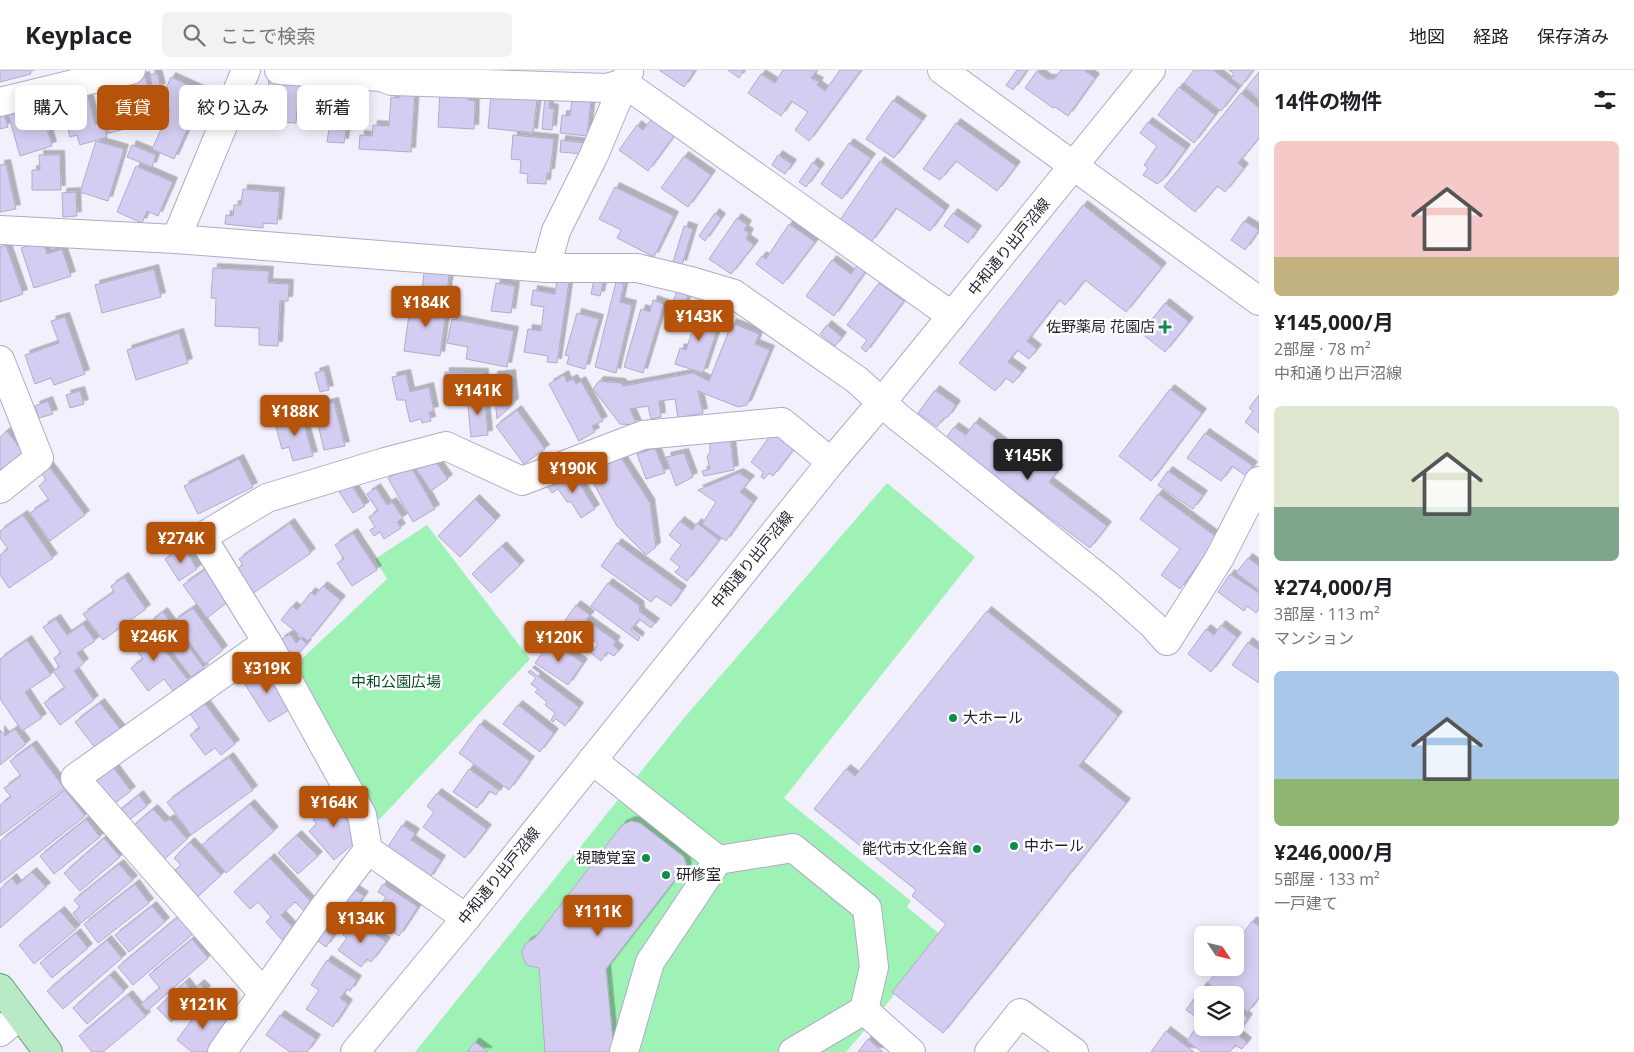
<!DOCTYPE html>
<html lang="ja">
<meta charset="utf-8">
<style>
:root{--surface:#fff;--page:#f2f2f2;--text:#202124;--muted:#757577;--line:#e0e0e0;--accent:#b45309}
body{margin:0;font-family:"Open Sans","Noto Sans JP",sans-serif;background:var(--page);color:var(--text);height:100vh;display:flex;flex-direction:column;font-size:19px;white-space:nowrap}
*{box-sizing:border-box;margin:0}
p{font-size:16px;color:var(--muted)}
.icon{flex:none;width:28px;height:28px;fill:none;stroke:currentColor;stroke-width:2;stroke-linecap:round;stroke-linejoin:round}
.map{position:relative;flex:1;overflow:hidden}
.details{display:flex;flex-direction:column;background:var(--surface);width:375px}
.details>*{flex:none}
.guide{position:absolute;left:15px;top:15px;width:475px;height:45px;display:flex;gap:10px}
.needle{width:32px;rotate:125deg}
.controls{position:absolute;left:1194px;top:856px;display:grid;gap:10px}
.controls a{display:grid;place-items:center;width:50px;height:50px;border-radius:8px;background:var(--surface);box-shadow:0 2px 12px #0003;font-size:25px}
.price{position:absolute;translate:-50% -42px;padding:0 11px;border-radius:5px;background:var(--accent);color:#fff;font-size:16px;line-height:32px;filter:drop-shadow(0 1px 2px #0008)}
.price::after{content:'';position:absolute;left:50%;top:30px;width:15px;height:11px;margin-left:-8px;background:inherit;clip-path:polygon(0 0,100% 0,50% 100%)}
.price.current{background:#222;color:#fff}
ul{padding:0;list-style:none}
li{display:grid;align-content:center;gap:10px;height:265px;padding:0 15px}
li span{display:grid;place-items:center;height:155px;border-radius:8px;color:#555}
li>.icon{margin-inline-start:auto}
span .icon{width:90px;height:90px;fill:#fffc;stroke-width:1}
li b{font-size:21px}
h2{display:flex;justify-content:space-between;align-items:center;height:60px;padding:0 15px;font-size:21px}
.pill{padding:0 18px;border-radius:8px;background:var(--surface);box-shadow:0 2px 12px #0003;font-size:18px;line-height:45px}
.pill.current{background:var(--accent);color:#fff}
header{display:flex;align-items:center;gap:30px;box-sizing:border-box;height:70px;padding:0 25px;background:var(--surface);border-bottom:1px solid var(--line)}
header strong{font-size:24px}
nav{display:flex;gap:28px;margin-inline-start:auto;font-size:18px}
.search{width:350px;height:45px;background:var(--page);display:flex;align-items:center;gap:12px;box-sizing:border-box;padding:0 18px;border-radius:8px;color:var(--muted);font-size:19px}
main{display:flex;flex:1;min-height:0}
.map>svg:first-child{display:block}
.green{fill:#9ff2b6}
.building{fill:#d4cdf1;stroke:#b0abc9;filter:url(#shadow)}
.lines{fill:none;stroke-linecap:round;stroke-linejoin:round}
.minor-casing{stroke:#afaac8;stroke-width:30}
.major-casing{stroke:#639a76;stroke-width:30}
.minor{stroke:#fff;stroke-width:28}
.major{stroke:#b7eac5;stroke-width:28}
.poi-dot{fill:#0e8d4a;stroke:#fff;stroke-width:2}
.labels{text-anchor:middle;stroke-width:5;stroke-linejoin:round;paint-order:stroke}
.street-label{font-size:15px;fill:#211f2a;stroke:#fff}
.poi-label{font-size:15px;fill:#211f2a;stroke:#fff;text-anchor:end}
.park-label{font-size:15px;fill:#084d26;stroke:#fff}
</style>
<header>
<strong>Keyplace</strong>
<div class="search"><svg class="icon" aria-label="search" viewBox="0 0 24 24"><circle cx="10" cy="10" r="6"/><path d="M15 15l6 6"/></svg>ここで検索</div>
<nav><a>地図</a><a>経路</a><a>保存済み</a></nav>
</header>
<main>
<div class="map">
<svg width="1259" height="982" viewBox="0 0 1259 982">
<defs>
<filter id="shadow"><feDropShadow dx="4.5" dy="-4.5" stdDeviation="0" flood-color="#0004"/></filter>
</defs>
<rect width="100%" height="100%" fill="#f2f0fc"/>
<!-- green -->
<g class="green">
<polygon points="887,413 975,487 784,728 911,831 907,837 941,865 882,940 846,982 415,982 684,648"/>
<polygon points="427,455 530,589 379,750 293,597 387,509 375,489"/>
</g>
<!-- building -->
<g class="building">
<polygon points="0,0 30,0 31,4 0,12"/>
<polygon points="659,0 695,0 684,17"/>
<polygon points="728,0 744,0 739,8"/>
<polygon points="783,0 817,0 811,8 819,12 817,15 825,21 840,0 861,0 809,71 795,60 808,42 791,31 781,46 748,23 761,4 775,13"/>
<polygon points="1017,0 1027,0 1013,20 1006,15"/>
<polygon points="1061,0 1084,0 1095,8 1068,46 1055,37 1053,38 1025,18 1037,1 1047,9 1054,9"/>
<polygon points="1194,0 1213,0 1238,19 1221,41 1184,13"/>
<polygon points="1229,0 1253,0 1241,16 1231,8 1234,4"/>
<polygon points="1259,2 1259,28 1246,18"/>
<polygon points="157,3 161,18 153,20 150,5"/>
<polygon points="269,5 300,8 296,53 266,51"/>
<polygon points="145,6 151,29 144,31 150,53 109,63 101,33 112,30 108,15"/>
<polygon points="171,7 204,22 174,89 152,79 170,40 159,34"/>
<polygon points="327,13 361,17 357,58 305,52 308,27 325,29"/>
<polygon points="1179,17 1215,45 1194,73 1158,45"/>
<polygon points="86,18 95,54 103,52 107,67 80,75 77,65 70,67 59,25"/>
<polygon points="440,20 468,21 468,30 475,31 474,59 438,57"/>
<polygon points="402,21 415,21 411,82 359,79 360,65 372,66 373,55 389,56 391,27 399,28"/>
<polygon points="1241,23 1259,38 1259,68 1238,93 1244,98 1225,122 1217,116 1195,142 1164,117"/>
<polygon points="491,26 537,30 533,63 488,58"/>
<polygon points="545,26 550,27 549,38 554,39 552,60 542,59"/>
<polygon points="38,27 52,76 20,86 6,36"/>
<polygon points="572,28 591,30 587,66 560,63 562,45 570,46"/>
<polygon points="893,30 922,50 894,88 866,69"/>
<polygon points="0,37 2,37 8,57 0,59"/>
<polygon points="654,46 676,63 648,101 619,80 637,55 643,60"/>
<polygon points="1148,52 1186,79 1163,110 1157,114 1143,105 1148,98 1144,95 1157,76 1140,63"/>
<polygon points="956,53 1016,96 997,121 956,91 940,110 923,99"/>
<polygon points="329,59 346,60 344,73 327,72"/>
<polygon points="513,65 554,69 550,103 547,103 546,114 527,113 528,104 520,103 521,90 511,89"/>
<polygon points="561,70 585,73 583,84 560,82"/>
<polygon points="96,71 124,79 108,131 80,122"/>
<polygon points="849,73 871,88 842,129 821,114"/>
<polygon points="132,75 156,85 152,97 127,87"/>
<polygon points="39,85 60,85 61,120 32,120 32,100 40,100"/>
<polygon points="778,85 792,94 785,104 772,95"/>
<polygon points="684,86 711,105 688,137 661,118"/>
<polygon points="880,91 945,140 930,161 896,138 871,172 840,150"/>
<polygon points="813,92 820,98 806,117 799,112"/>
<polygon points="6,94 16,139 0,142 0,95"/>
<polygon points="136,96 173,112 158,146 147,141 142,153 117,142"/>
<polygon points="615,117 674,146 654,187 617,168 621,160 599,149"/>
<polygon points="243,119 280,122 277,154 263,153 263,158 225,154 226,145 233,146 234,135 241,135"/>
<polygon points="76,122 77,146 63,147 62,123"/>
<polygon points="1083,135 1162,197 1126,242 1085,210 1065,235 1059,230 1027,271 1037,279 1029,289 1017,280 1008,292 1022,302 1013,313 1006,308 995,321 959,293"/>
<polygon points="715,143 721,148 705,171 699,166"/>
<polygon points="953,143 977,160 968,173 944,156"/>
<polygon points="737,148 747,155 744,160 749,163 746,169 754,175 731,204 709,189"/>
<polygon points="1244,151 1259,160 1245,180 1231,170"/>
<polygon points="789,154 815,172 783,214 756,194 762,186 766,189"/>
<polygon points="684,156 693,159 682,195 673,192"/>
<polygon points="43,171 47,184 62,179 71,206 34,218 21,178"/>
<polygon points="6,175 23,224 0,232 0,177"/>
<polygon points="832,190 851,204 859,193 867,199 834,246 806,226"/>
<polygon points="213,198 269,201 268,213 289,214 288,231 280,231 278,276 259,275 259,258 215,256 216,228 211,228"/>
<polygon points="154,199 161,227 102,243 95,215"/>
<polygon points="424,202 449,204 447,224 422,221"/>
<polygon points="557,209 569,211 557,293 547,292 548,286 524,282 528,259 541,261 544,237 531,235 533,220 555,224"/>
<polygon points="594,210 603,212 600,226 591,224"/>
<polygon points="616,212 624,214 620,232 632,235 616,303 595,297"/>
<polygon points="496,213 515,216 511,243 491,241"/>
<polygon points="879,213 904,231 866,282 861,278 867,270 847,255"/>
<polygon points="677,221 688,226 680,246 669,242"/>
<polygon points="411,230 447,235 440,286 404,281"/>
<polygon points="653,230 664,234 643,303 624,297 641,239 650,242"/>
<polygon points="1165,233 1189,252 1165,282 1141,263"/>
<polygon points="711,242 722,245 703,303 675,294 680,278 686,280 693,259 684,257 688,244 708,251"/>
<polygon points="577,243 599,249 585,299 567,294 569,286 565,285"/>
<polygon points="65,247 85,304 54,315 51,308 35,314 25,285 59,273 51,251"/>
<polygon points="452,249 514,261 507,297 466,289 468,277 447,273"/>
<polygon points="732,253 759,264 755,274 770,280 747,335 738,337 698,321 703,343 678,348 675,329 659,331 661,347 651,349 648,336 630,339 637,355 620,354 593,319 599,311 621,313 623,316 693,303 709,311"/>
<polygon points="827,255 842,267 835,276 820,264"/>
<polygon points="179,263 188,293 136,310 127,280"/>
<polygon points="324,300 329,320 320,322 315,303"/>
<polygon points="445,302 484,303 484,320 444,319"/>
<polygon points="406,304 410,322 429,317 434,341 429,342 431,351 422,353 421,349 410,352 405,330 397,330 392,307"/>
<polygon points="511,304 514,333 497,349 493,306"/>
<polygon points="564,305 567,312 573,309 576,314 581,311 603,351 592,356 595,362 579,371 549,314"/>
<polygon points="1170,319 1202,343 1151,411 1119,386"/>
<polygon points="935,320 956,335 948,347 944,348 937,357 918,343"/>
<polygon points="80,321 84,334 70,338 66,325"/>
<polygon points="484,325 488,365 471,367 467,327"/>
<polygon points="1259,325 1259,363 1245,352 1253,341 1249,338"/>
<polygon points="48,331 53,344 39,348 35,336"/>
<polygon points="334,332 345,376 324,380 314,337"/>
<polygon points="517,340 545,379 524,394 496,356"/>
<polygon points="301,343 313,386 293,391 289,377 282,379 276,357 284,355 282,348"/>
<polygon points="975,352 1029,393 1037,383 1059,399 1049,412 1107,456 1090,478 945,369 954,357 966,365"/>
<polygon points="775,359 795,377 773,406 769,403 764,409 761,407 763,402 751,392"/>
<polygon points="7,361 26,386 0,406 0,367"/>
<polygon points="1205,363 1253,396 1246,406 1232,396 1221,411 1187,388"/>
<polygon points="730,365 734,400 704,406 702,401 710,399 707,386 710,383 710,369"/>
<polygon points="655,378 665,403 646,409 637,384"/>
<polygon points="684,383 693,407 676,416 666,387"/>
<polygon points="620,386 650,433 656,477 646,485 617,456 589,405"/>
<polygon points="433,388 448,409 431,421 416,399"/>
<polygon points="239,389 253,417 198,444 184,416"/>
<polygon points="48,395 85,445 50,471 30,443 49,430 39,416 46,410 40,401"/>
<polygon points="410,395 435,439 413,452 388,408"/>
<polygon points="1168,401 1203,425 1193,439 1158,415"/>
<polygon points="739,403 750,410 740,422 753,432 726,471 702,454 716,432 698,420"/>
<polygon points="574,404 595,439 581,448 571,432 567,432 558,419 552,423 547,416 559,408 563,411"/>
<polygon points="350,413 365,436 353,443 338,420"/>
<polygon points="376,418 387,435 392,432 403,448 397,452 401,458 384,469 380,462 374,466 370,460 375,457 369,447 378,441 367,424"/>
<polygon points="1158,424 1218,468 1180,519 1161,505 1180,479 1140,449"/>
<polygon points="475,429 496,450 460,487 438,466"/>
<polygon points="23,445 53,488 9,518 0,505 0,485 8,479 0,468 0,461"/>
<polygon points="680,451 692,460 697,453 719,470 687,511 675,502 680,497 670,489 681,475 669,465"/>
<polygon points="290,453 311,483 252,524 236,500 243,495 239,489"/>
<polygon points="353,463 377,500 352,516 337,493 344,489 335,475"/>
<polygon points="617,473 682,520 671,536 656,526 651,532 601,496"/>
<polygon points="183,476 197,499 179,511 165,489"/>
<polygon points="502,476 520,495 491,523 472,504"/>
<polygon points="1248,488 1259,496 1259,520 1236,503"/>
<polygon points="206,499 229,531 207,548 183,515"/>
<polygon points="1230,504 1259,523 1259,539 1256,543 1247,536 1244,541 1218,522"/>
<polygon points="124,507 146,539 103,570 83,544 114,522 111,516"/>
<polygon points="608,513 639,535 640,542 655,553 651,558 639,549 631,560 640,567 638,571 591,536"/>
<polygon points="323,516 341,530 308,571 281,550 292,536 297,540 311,522 315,525"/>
<polygon points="576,535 590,545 586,550 616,571 613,575 619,580 614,586 607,582 601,591 591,583 598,574 586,565 580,574 559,559"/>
<polygon points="193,538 223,580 205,594 174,551"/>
<polygon points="987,541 1118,646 1079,696 1126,733 943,963 892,922 946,854 912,826 916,820 814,739 846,699 855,706"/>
<polygon points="163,542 204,598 191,607 150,552"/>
<polygon points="56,549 67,565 83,554 95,571 77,583 84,593 74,601 94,630 60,655 44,633 65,618 53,601 59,597 54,588 61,583 43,557"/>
<polygon points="145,554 188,610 173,621 164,609 148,621 131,598 143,589 127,568"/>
<polygon points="1221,555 1237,567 1211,602 1188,584 1206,559 1214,565"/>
<polygon points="290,564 296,573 301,568 307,574 292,590 280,570"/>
<polygon points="27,570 51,605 25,622 42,648 22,661 0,629 0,589"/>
<polygon points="551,571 583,593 568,615 535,593"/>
<polygon points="1248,572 1259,580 1259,613 1232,595"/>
<polygon points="265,596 292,638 269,652 242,610"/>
<polygon points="530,600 579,637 565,656 556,649 553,652 551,650 555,643 545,635 547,632 535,622 538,619 531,614 536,608 528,602"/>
<polygon points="200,627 235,674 221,685 215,678 205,685 190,665 200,658 186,638"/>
<polygon points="100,633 121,660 96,679 75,652"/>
<polygon points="518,635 554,663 540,682 503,654"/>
<polygon points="480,654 530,691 509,720 459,683"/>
<polygon points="15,659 26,674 0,695 0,660 5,666"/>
<polygon points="32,675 64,718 0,766 0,735 11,727 4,718 21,706 10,691"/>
<polygon points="229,687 253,720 191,765 167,732"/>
<polygon points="110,693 131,721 107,739 86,711"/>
<polygon points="469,699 499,720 496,725 489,721 477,738 453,722"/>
<polygon points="65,720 85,746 0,813 0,771"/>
<polygon points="332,723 345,738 341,742 362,766 334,790 309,761 317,754 313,750 325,740 319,734"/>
<polygon points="437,723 487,759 465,788 423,757 434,742 427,736"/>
<polygon points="139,725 147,736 122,756 113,746"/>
<polygon points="250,734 274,761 226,803 202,775"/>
<polygon points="153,739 165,752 170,749 187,769 161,792 131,758"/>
<polygon points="86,749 100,767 54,804 40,786"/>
<polygon points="631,751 640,753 684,787 687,797 685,802 679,809 674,811 606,899 614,982 545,982 539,898 530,896 526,894 522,885 522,881 526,873 535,868 622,755"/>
<polygon points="402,755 415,763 411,770 441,790 429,809 386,780"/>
<polygon points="297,765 318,786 298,804 278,783"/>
<polygon points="104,768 120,787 80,821 64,803"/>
<polygon points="190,772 221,805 192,832 174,813 181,807 175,800 181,795 174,788"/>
<polygon points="270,788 312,833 304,841 295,832 281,845 295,860 283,871 266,852 271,847 258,832 250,839 234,822"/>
<polygon points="119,794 133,810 81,853 73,843 80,837 74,830"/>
<polygon points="32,802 46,817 0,858 0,819 12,808 17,815"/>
<polygon points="135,814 149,833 98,873 84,854"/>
<polygon points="383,814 418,837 399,866 372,848 386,827 378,822"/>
<polygon points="349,816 364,826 354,840 339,830"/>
<polygon points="152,836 165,852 129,882 115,865"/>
<polygon points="60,841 76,859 34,894 19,875"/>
<polygon points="179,846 194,863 133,915 118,897"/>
<polygon points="354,849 386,872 371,892 367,889 361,897 338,880 347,868 343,865"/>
<polygon points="1252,851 1259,856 1259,927 1248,942 1235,933 1235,925 1224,925 1208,913 1219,898 1235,898 1235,875"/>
<polygon points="320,855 334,865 326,877 311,866"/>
<polygon points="76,863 88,878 52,908 40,893"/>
<polygon points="192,869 208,888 147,941 141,934 160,918 149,905"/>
<polygon points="107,870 122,888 63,939 47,921"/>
<polygon points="327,890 357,910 350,921 347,919 340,928 348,934 333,957 306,939 319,920 311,915"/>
<polygon points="110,905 124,921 87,954 73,938"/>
<polygon points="185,912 192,921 200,914 206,920 171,952 157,938"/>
<polygon points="1203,916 1216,925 1202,925 1202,958 1235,958 1235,939 1248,948 1237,964 1247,972 1242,979 1235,975 1230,982 1202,982 1187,971 1201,950 1186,940"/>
<polygon points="128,925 146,946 103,982 92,982 79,966"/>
<polygon points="204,933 229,952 207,982 192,982 177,970"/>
<polygon points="280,945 316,969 307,982 290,982 266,965"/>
<polygon points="1166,961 1194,982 1151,982"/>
<polygon points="868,969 883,982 858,982"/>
<polygon points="475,972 488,982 467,982"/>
</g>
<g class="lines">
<!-- minor casing -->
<g class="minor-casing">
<g id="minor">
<polyline points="279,0 381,7 392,11 607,18 624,13"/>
<polyline points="942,0 1259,231"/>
<polyline points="624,13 952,246"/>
<polyline points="0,32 131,0"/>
<polyline points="0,160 176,169 546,198 637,198 687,210 734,224 857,310 898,347 940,380 1109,516 1153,555 1167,571 1219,489 1259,411"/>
<polyline points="176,169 246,0"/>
<polyline points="546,198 556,161 594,85 629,2"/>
<polyline points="0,290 39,388 0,419"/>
<polyline points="592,690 718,790"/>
<polyline points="368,780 466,848"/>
<polyline points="263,923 75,708 267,572"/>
<polyline points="864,940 911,982"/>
<polyline points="0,962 20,945"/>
<polyline points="222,982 322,840 368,780 362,745 267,572 202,467 267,428 385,392 446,376 522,411 643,365 782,352 831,392"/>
<polyline points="355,982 466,848 831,392 881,333 1151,0"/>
<polyline points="624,982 650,892 718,790 793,778 867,838 874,897 864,940 793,982"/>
<polyline points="989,982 1020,943 1074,982"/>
</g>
</g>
<!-- major casing -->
<g class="major-casing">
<polyline id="major" points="0,918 48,982"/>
</g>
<!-- minor -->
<use href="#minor" class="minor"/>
<!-- major -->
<use href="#major" class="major"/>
</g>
<!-- markers -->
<g class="poi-dot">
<path d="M1162.5 249.5h5v5h5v5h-5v5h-5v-5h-5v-5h5z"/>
<circle cx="953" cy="648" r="5"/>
<circle cx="1014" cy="776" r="5"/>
<circle cx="977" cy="779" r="5"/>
<circle cx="646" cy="788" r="5"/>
<circle cx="666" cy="805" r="5"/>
</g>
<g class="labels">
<!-- street labels -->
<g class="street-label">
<text transform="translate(1009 177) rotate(-51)" y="5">中和通り出戸沼線</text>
<text transform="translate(752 490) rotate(-51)" y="5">中和通り出戸沼線</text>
<text transform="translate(499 806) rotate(-51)" y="5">中和通り出戸沼線</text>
</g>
<!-- poi labels -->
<g class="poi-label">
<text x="1155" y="262">佐野薬局 花園店</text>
<text x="963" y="653" text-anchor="start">大ホール</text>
<text x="1024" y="781" text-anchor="start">中ホール</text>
<text x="967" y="784">能代市文化会館</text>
<text x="636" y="793">視聴覚室</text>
<text x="676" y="810" text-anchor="start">研修室</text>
</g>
<!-- park labels -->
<g class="park-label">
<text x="396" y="617">中和公園広場</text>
</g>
</g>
</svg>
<div class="controls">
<a><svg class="needle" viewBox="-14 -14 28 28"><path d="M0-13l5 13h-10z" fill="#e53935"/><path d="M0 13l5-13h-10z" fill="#757577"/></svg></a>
<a><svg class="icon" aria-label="layers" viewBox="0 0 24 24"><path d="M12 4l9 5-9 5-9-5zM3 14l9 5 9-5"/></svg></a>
</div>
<b class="price" style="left:426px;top:258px">¥184K</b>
<b class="price" style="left:699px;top:272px">¥143K</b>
<b class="price" style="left:478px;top:346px">¥141K</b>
<b class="price" style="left:295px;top:367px">¥188K</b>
<b class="price current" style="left:1028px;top:411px">¥145K</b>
<b class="price" style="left:573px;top:424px">¥190K</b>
<b class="price" style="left:181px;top:494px">¥274K</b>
<b class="price" style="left:154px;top:592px">¥246K</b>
<b class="price" style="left:559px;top:593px">¥120K</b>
<b class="price" style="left:267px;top:624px">¥319K</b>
<b class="price" style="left:334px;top:758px">¥164K</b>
<b class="price" style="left:598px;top:867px">¥111K</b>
<b class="price" style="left:361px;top:874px">¥134K</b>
<b class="price" style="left:203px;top:960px">¥121K</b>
<div class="guide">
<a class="pill">購入</a>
<a class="pill current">賃貸</a>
<a class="pill">絞り込み</a>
<a class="pill">新着</a>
</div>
</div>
<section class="details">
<h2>14件の物件<svg class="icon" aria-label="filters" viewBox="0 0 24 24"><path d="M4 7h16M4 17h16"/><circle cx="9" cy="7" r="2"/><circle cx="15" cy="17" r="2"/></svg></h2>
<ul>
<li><span style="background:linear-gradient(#f6c9c9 75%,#c2b280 0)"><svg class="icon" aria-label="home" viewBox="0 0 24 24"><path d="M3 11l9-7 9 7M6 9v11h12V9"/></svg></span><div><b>¥145,000/月</b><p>2部屋 · 78 m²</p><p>中和通り出戸沼線</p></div></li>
<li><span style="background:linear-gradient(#dfe7d0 65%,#7fa58c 0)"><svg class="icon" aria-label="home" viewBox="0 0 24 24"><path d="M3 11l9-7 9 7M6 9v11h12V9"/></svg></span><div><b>¥274,000/月</b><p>3部屋 · 113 m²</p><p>マンション</p></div></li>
<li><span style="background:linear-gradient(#a9c7e8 70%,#8fb573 0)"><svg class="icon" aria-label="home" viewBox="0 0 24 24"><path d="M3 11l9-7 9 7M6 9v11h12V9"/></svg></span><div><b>¥246,000/月</b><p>5部屋 · 133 m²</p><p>一戸建て</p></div></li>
</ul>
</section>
</main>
